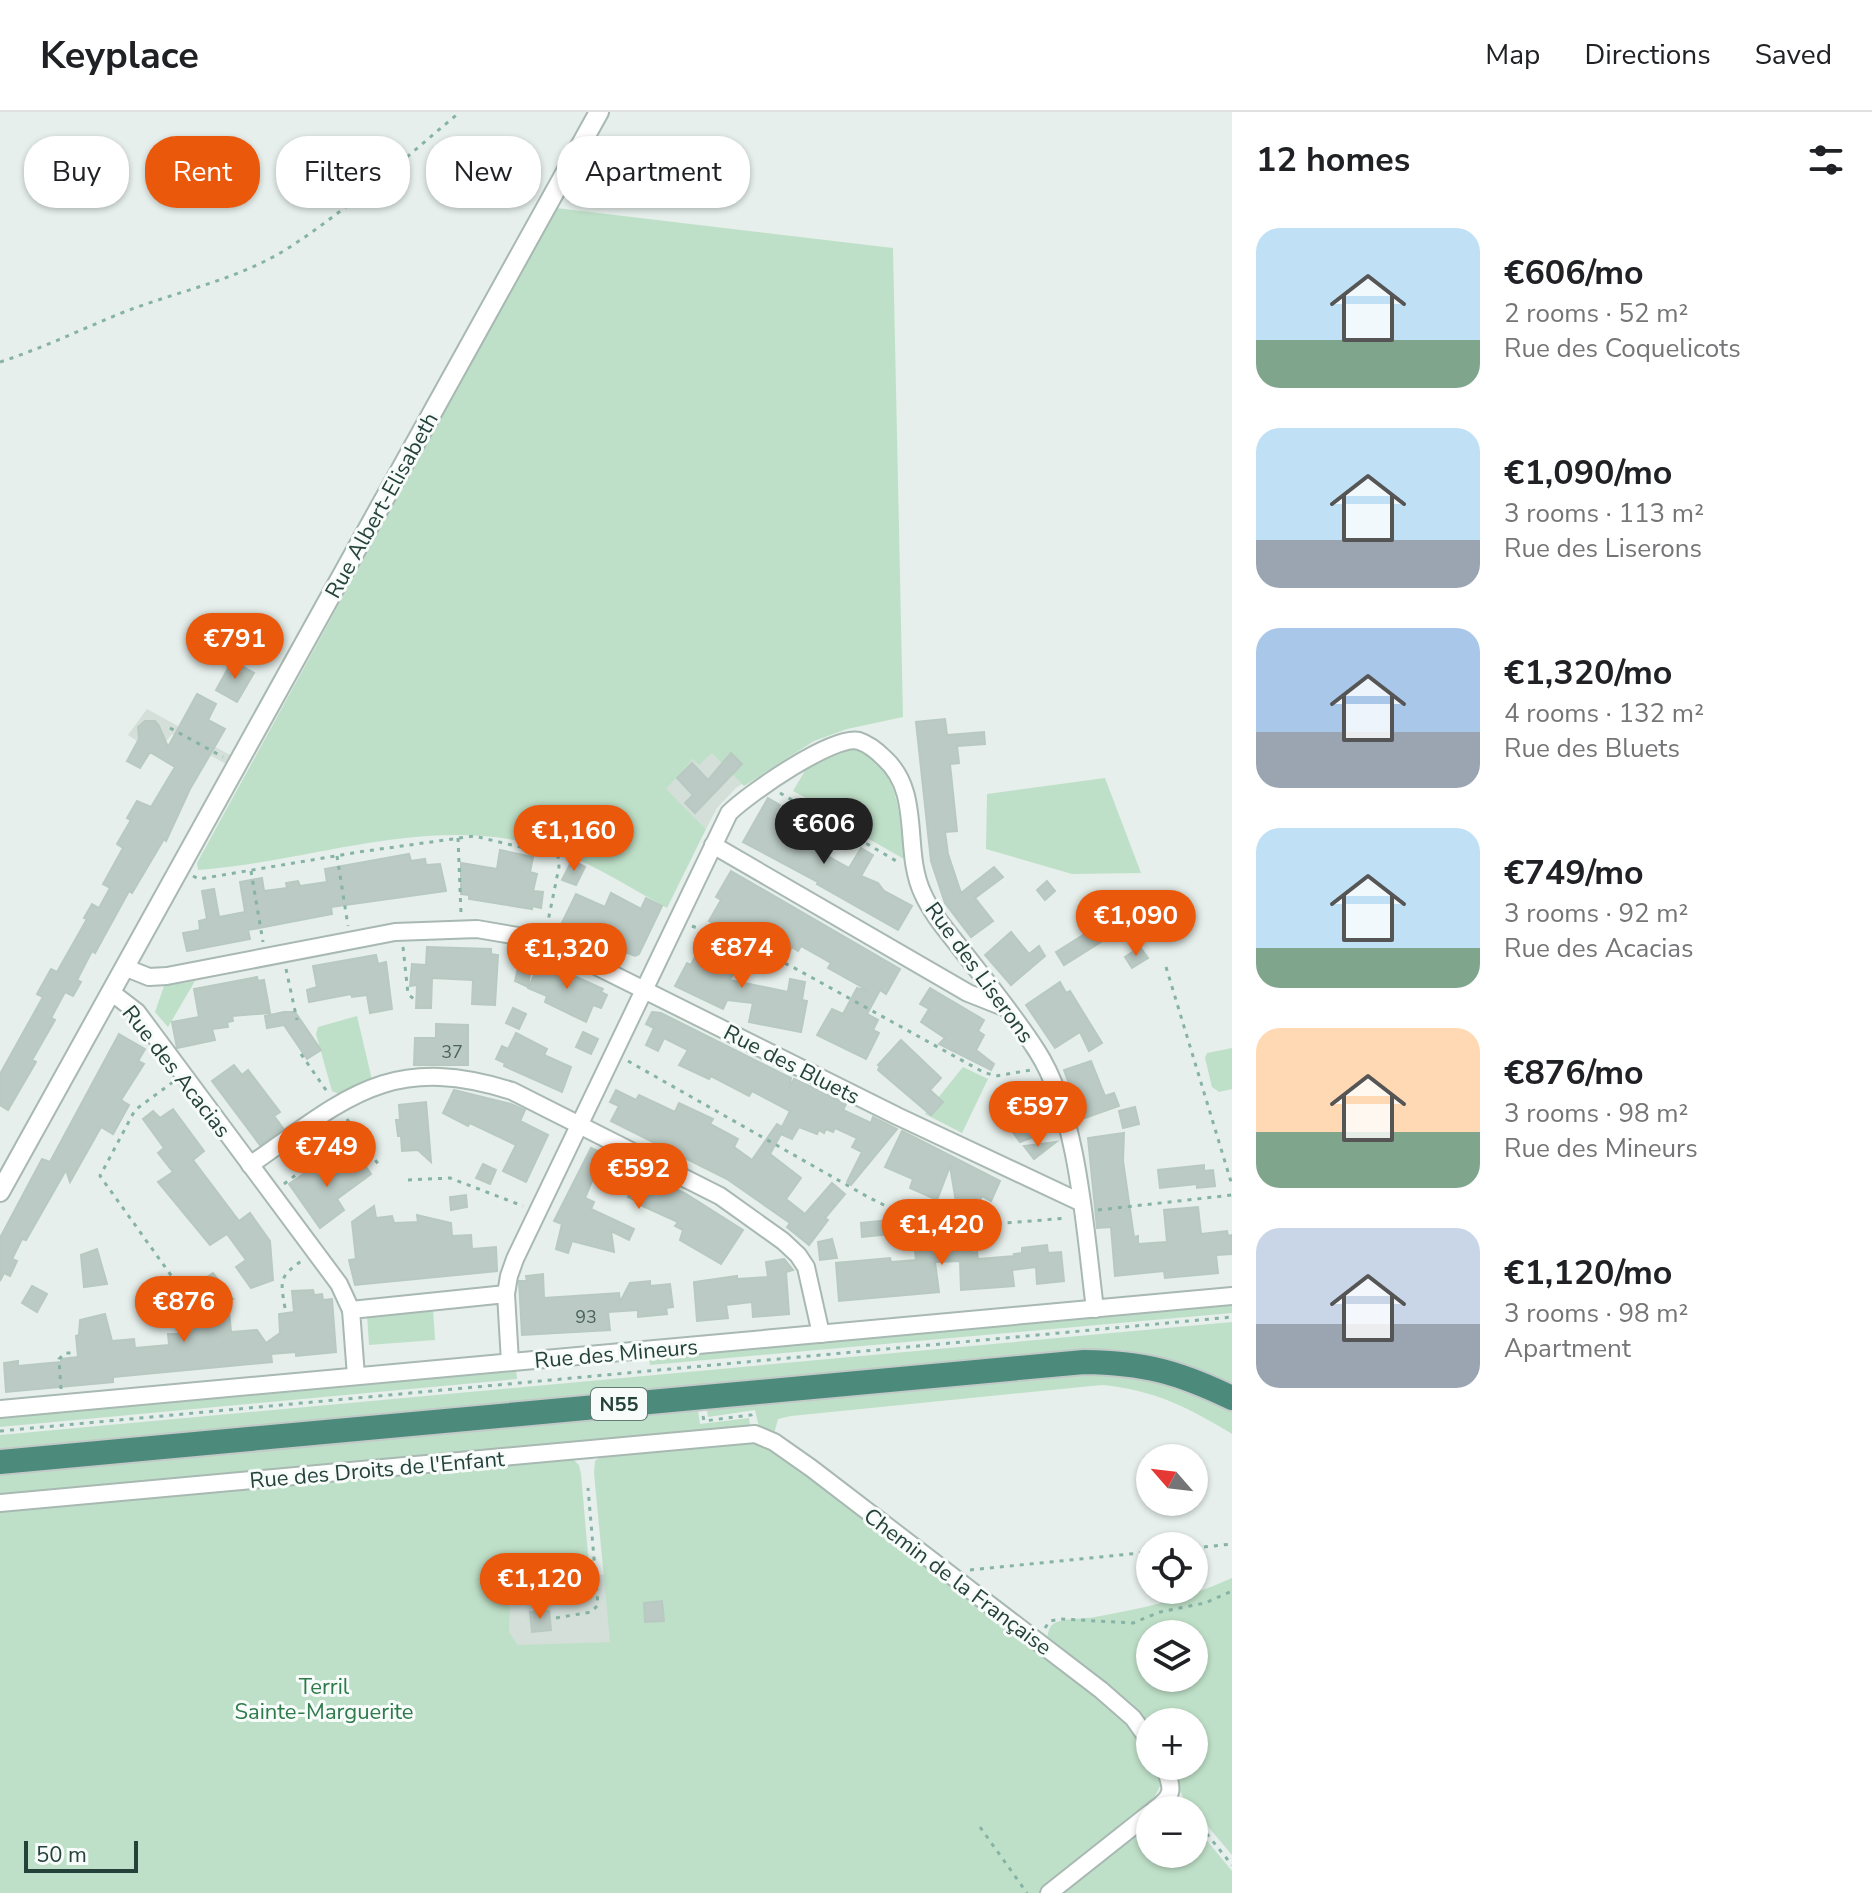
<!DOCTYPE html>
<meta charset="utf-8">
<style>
:root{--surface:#fff;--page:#f6f6f6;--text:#202124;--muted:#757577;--line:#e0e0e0;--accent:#ea580c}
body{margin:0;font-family:"Nunito Sans",sans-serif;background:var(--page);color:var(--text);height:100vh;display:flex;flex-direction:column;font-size:30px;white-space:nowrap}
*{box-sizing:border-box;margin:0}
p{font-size:26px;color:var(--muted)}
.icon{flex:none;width:44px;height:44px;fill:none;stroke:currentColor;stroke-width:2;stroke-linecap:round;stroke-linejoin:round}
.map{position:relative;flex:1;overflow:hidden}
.drawer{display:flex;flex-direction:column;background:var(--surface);width:640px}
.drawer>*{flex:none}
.hud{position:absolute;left:24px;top:24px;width:760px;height:72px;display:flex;gap:16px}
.needle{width:52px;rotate:298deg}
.buttons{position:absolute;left:1136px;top:1332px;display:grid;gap:16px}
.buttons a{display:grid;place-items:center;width:72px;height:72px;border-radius:50%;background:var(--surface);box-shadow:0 2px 6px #0004;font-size:40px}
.scale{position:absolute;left:24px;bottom:20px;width:114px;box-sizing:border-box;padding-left:8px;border:4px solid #24423a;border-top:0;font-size:22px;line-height:28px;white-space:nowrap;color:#24423a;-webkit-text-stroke:6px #f7fbf9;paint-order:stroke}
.price{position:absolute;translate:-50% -68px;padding:0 18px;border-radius:28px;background:var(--accent);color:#fff;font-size:26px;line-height:52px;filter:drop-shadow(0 2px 4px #0008)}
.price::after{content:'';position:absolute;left:50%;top:48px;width:24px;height:18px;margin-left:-12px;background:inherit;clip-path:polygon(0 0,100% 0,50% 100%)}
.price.selected{background:#222;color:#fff}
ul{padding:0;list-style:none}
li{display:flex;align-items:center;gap:24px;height:200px;padding:0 24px}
li span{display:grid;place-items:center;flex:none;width:224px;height:160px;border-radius:24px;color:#555}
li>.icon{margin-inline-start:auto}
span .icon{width:96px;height:96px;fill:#fffc;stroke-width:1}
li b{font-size:34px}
h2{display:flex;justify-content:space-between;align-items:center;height:96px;padding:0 24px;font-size:34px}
.pill{padding:0 28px;border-radius:32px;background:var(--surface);box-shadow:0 2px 6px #0004;font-size:28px;line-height:72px}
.pill.selected{background:var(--accent);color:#fff}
header{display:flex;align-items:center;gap:48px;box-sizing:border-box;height:112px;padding:0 40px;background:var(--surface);border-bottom:2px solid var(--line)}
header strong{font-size:38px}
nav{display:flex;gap:44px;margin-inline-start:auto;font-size:28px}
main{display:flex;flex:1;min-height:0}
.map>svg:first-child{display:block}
.built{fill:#d4dfda}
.green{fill:#bfe0c8;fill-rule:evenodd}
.building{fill:#bbcac4;stroke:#b8c9c2;stroke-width:2}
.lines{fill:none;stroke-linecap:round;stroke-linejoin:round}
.minor-casing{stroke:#a8b8b2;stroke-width:20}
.tertiary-casing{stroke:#a8b8b2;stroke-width:22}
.trunk-casing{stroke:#c2cac8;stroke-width:28}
.path{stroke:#86b3a5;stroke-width:3;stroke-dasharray:4 6;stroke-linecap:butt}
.minor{stroke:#fff;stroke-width:16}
.tertiary{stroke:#fff;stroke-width:18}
.trunk{stroke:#4c8a7c;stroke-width:24}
.labels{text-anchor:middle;stroke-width:6;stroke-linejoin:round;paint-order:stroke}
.number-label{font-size:18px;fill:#4a645c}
.shield{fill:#f7fbf9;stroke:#637a73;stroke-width:2}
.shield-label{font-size:20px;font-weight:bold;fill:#24423a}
.street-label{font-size:22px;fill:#24423a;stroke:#f7fbf9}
.park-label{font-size:22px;fill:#2d7a4b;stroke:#f7fbf9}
</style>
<header>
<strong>Keyplace</strong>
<nav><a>Map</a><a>Directions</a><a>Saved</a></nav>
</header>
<main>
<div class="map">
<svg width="1232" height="1781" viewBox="0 0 1232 1781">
<rect width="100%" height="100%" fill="#e6efeb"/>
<!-- built -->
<g class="built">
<polygon points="147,597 239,648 235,657 172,622 156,642 128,623"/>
<polygon points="714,638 771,652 736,676 717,696 706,717 665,677 693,647"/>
<polygon points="611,1462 616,1534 505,1541 500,1469"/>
</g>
<!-- green -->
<g class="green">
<path d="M556 96 893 136 903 605 847 617 814 629 744 674 712 641 699 653 693 647 666 677 706 717 667 796C634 778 600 756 565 742 441 695 322 749 198 758L197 751Z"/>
<path d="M846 636C900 645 900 705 904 747L813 695 815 691 793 679 806 657Z"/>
<polygon points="1105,666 1141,761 1072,762 986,737 987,682"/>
<polygon points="195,869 168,915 155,900 164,874"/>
<polygon points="357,904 372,968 350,976 341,983 332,979 316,922 318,915"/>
<polygon points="1232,936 1232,977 1219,980 1212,975 1205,946 1207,941"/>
<polygon points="963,955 988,967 962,1021 925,1002"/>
<polygon points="1232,1190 1232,1201 650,1253 649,1245"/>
<polygon points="433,1197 435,1228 369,1233 367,1203"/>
<polygon points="1232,1210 1232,1276 1167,1249 733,1273 714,1270 654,1280 0,1340 0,1323"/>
<polygon points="516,1258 517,1267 0,1315 0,1304"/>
<path d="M1133 1258 1232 1294V1322C1188 1295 1154 1278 1102 1273L791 1304 778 1307 774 1322 759 1315 755 1298 708 1305 707 1298 738 1292Z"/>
<polygon points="664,1297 698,1299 700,1312 749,1306 750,1314 0,1384 0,1358"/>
<polygon points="752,1328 779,1339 801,1359 842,1385 1113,1596 1150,1637 1150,1654 1157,1654 1160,1674 1151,1693 1040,1781 0,1781 0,1397 573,1347 579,1353 581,1362 592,1488 531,1484 526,1469 510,1486 509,1520 518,1533 610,1530 594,1361 595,1349 602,1344"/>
<path d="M1232 1466V1743L1183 1685 1168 1654H1194V1610H1150V1621L1047 1530C1048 1521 1048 1513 1057 1510 1069 1506 1083 1507 1095 1505 1141 1497 1189 1486 1232 1466ZM1150 1522H1194V1566H1150Z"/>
<polygon points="1150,1709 1150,1742 1194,1742 1194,1713 1232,1759 1232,1781 1053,1781"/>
</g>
<!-- building -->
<g class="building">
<polygon points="232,549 254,561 237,590 216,578"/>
<polygon points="197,582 216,592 208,608 225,617 190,677 166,729 164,727 132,781 129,779 95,841 92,839 77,868 81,870 73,884 65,880 51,906 55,908 32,948 36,950 8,998 0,993 0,962 43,885 37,882 51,857 57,860 87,807 84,806 92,792 99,796 110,776 103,772 123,736 117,732 131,708 127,706 137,689 151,695 175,655 150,640 140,656 127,649 139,627 138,615 145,609 155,609 159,614 168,635"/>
<polygon points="945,607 947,623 984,620 985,632 957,634 959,651 950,652 957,719 945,720 948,742 961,781 994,755 1003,765 975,786 993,809 971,825 945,791 931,749 916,610"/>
<polygon points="731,641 742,652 695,701 685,691 693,683 677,666 692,651 708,668"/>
<polygon points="768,686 780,693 775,702 829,737 826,743 849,756 861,736 873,743 861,764 878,771 884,779 912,794 898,818 817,772 818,770 743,730"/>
<polygon points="500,738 533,745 530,760 537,762 533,779 543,780 541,796 532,794 532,797 469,787 469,783 461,782 461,751 497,757"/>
<polygon points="409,742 411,749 425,747 426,753 440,752 446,779 331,795 332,802 248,818 250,827 187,839 183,821 200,818 199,809 207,807 202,779 214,777 219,805 245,800 240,770 262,766 264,779 287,776 286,771 298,769 300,774 327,770 325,757"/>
<polygon points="572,748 585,755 576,773 562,768"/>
<polygon points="731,759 900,857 886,882 880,878 867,902 878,908 873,918 879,921 866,947 817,923 832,897 843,902 857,876 869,879 828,856 831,851 801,834 798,839 792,835 786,846 773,838 782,824 756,809 743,829 709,809 721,788 716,785"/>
<polygon points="1047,769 1055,779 1045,788 1037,778"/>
<polygon points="611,781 641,797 646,786 662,794 639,842 635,844 620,838 619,841 560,815 576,782 605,795"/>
<polygon points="1109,807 1117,820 1064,853 1056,840"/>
<polygon points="1011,820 1029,842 1039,834 1045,844 1011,873 985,843"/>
<polygon points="702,830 740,847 730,868 788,880 790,867 805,870 802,888 807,889 801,920 749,910 753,891 727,888 723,897 675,874 687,851 691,853"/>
<polygon points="427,835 491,837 491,842 498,843 495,893 472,892 473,868 432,866 431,896 416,896 417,873 410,874 412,852 426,853"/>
<polygon points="1140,835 1148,846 1132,856 1125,845"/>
<polygon points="376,843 378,852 386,850 392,897 370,901 367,883 352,885 351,882 309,890 307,878 317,875 313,854"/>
<polygon points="521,843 532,847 528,875 515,869"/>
<polygon points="541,849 603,877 601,880 607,883 601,896 593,893 586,910 545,890 547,884 528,876"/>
<polygon points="257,865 258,869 264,868 270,901 232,904 233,909 227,910 228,915 212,917 215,928 177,936 172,910 199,905 194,877"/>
<polygon points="1060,870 1066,881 1070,879 1102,931 1089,939 1080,920 1055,936 1026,893"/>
<polygon points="930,876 984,908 978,919 984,923 976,938 994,952 991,958 939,932 945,926 921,910 929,897 920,892"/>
<polygon points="513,896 526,902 519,917 506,911"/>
<polygon points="284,900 295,900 321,938 307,947 284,913 267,916 265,904"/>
<polygon points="652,900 661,901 791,966 789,976 794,967 799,969 846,992 843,998 871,1011 873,1005 897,1017 851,1073 847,1070 862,1040 852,1035 857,1026 835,1016 833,1020 826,1017 824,1021 819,1018 817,1022 799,1015 792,1027 781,1022 770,1042 801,1066 786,1087 805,1102 832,1071 845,1082 825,1106 828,1108 809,1133 787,1115 790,1111 727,1067 611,1009 619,994 610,990 616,978 636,988 639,983 675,1000 679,991 713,1007 710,1012 738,1027 734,1035 752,1048 777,1012 782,1015 790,999 752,979 749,984 711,964 709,967 679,953 688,938 664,926 658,939 646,933 654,916 646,912"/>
<polygon points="436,912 468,913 468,953 414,953 415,926 436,926"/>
<polygon points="583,920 598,927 591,942 576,935"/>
<polygon points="516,921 547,937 544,943 571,955 562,980 504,954 505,951 496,947 502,934 508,937"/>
<polygon points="119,922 145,937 138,949 144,952 121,988 129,993 113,1022 101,1015 70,1070 66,1058 26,1128 22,1127 12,1147 17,1149 10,1164 4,1161 0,1169 0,1126 42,1047 50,1050"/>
<polygon points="901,928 941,966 930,978 943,990 931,1003 878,958 880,954 878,953"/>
<polygon points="1091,949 1105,984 1114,981 1119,994 1082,1007 1064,958"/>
<polygon points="234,953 242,963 248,958 280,1000 274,1004 283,1016 260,1033 212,969"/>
<polygon points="454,978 511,992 525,998 520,1009 548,1023 526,1070 503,1059 516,1033 470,1011 468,1014 443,1001"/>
<polygon points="426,990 428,1013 431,1050 418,1038 402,1039 401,1024 398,1024 396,1008 400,1008 399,993"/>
<polygon points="1135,995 1139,1012 1123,1016 1119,999"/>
<polygon points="173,997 204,1039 193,1048 239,1109 250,1101 270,1129 273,1168 251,1176 236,1155 246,1148 227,1122 210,1133 158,1070 173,1060 158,1041 164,1036 143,1007 153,999 160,1006"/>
<polygon points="1032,1002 1047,1020 1020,1030 1012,1019"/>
<polygon points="902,1019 1000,1069 991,1089 982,1084 975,1099 956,1090 950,1054 937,1088 910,1076 913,1067 885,1055"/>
<polygon points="1124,1021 1123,1049 1134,1125 1138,1124 1138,1132 1167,1130 1164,1098 1198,1095 1201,1122 1227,1119 1228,1124 1232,1123 1232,1142 1216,1143 1218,1161 1165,1166 1164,1159 1115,1164 1111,1115 1097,1116 1088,1026"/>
<polygon points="1056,1030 1034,1047 1024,1034"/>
<polygon points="591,1036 686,1082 743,1118 721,1152 680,1128 683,1118 675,1114 678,1110 638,1092 639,1090 628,1085 630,1079 595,1062 585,1086 594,1090 591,1097 634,1117 629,1128 611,1119 614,1140 572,1129 568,1141 556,1137 562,1112 554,1109"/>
<polygon points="360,1046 371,1062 337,1087 344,1098 320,1116 289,1072 322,1049 333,1064"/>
<polygon points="483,1052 496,1058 490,1072 476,1066"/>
<polygon points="1204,1053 1204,1059 1213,1058 1215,1074 1197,1076 1197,1072 1160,1076 1158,1058"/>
<polygon points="466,1083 467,1095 451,1098 450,1085"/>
<polygon points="374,1094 376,1106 392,1104 394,1111 418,1110 417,1103 451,1111 452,1124 471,1123 472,1137 496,1135 497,1159 355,1173 349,1148 356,1147 352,1110"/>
<polygon points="899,1107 901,1121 862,1125 861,1111"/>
<polygon points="928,1113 928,1117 968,1114 972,1141 977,1140 978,1147 1015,1144 1014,1142 1022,1141 1022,1136 1047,1133 1048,1141 1061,1140 1064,1169 1037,1172 1036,1155 1012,1158 1014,1174 961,1178 960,1149 935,1150 939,1180 839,1189 836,1151 890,1146 891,1150 916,1148 912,1115"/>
<polygon points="832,1127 837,1146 820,1148 818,1130"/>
<polygon points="97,1137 107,1172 84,1175 81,1143"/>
<polygon points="784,1147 793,1158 786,1160 789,1202 753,1205 752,1190 726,1193 728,1206 697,1209 694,1170 737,1164 737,1167 768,1165 766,1150"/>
<polygon points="213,1161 233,1187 228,1188 231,1220 257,1218 266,1231 280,1221 279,1202 294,1200 292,1179 313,1178 314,1183 322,1182 323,1188 332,1187 336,1240 296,1244 296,1240 271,1242 272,1250 113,1265 113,1270 6,1280 4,1251 18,1249 18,1254 61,1250 61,1247 78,1245 76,1224 79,1223 80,1208 105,1202 112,1229 134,1227 135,1236 169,1233 168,1222 181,1222 177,1186 211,1183 201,1169"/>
<polygon points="543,1162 544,1186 619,1181 620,1190 630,1171 650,1169 650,1174 670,1172 673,1195 666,1196 667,1202 638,1205 638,1198 608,1200 610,1218 522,1223 519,1169 527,1169 526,1164"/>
<polygon points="32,1174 47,1182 37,1200 22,1191"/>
<polygon points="662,1489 664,1509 645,1510 644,1491"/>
<polygon points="549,1499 551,1518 532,1520 530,1500"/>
</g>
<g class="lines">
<!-- minor casing -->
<g class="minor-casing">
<g id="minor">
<polyline points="713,733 968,881 1006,896"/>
<polyline points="124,855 149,865 167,864 395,820 477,817 524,825 592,852 897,1004 1080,1090"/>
<polyline points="111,880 137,900 339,1172 351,1198"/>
<path d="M250 1053C345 987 389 940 512 979L720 1084 783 1129 798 1143 806 1155 821 1222"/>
<path d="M506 1182 509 1164 515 1147 729 701C748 682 834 622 859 629 868 632 877 639 884 646 923 681 902 738 923 782 932 802 947 819 961 837 987 870 1014 903 1037 939 1079 1004 1085 1120 1095 1197"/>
<polyline points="356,1264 351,1198 506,1182 510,1250"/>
<polyline points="0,1297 1232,1184"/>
<polyline points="0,1391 755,1322 774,1330 811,1356 1101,1578 1133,1606 1150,1630"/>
<path d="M1154 1698C1175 1683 1173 1677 1164 1654"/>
<polyline points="1049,1781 1150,1701"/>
</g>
</g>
<!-- tertiary casing -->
<g class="tertiary-casing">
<polyline id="tertiary" points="0,1080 599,0"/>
</g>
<!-- trunk casing -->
<g class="trunk-casing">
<path id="trunk" d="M0 1350 1084 1250C1145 1251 1178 1260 1232 1286"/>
</g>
<!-- path -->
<g class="path">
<path d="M0 250C43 236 82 217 124 200 181 178 242 167 293 133 352 94 406 45 460 0"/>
<polyline points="170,616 223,645"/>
<polyline points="780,681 898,750"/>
<polyline points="458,726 461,802"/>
<polyline points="337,744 348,814"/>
<polyline points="251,759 263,830"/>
<polyline points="193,764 199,767 359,740 474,724 558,744 559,755 546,819"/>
<polyline points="692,814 789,853 983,960 996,964 1031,958"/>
<polyline points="403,835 408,882 415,888"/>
<polyline points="1166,855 1232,1073"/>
<polyline points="286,857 297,908"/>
<polyline points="301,942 328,981"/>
<path d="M628 949 868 1085C882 1092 897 1100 913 1104 964 1117 1016 1110 1067 1106"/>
<polyline points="173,970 135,998 100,1064 178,1173 193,1180"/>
<polyline points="347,1007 378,1052"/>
<polyline points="408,1068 450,1066 523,1094"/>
<polyline points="284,1072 310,1052"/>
<polyline points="1098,1098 1232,1083"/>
<path d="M285 1196C280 1167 279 1165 304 1147"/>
<polyline points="61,1277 59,1247 65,1241 74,1241"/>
<polyline points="703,1304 704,1309 751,1303 752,1307"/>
<polyline points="0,1319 1232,1205"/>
<polyline points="1194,1436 1232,1432"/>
<polyline points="970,1458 1150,1440"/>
<polyline points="556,1506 591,1500 598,1493 588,1376"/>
<polyline points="1045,1516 1050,1509 1061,1507 1133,1511 1160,1500 1205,1491 1232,1479"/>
<polyline points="1194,1706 1232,1753"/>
<polyline points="980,1715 1027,1781"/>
</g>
<!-- minor -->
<use href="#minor" class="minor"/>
<!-- tertiary -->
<use href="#tertiary" class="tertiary"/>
<!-- trunk -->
<use href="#trunk" class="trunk"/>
</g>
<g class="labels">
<!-- number labels -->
<g class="number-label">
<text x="452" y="946">37</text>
<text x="586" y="1211">93</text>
</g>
<!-- shield labels -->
<rect class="shield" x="591" y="1276" width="56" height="32" rx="6"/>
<g class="shield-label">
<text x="619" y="1299">N55</text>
</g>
<!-- street labels -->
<g class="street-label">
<text transform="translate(381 393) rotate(-61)" y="8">Rue Albert-Elisabeth</text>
<text transform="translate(980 860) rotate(54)" y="8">Rue des Liserons</text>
<text transform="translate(792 952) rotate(27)" y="8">Rue des Bluets</text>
<text transform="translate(177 959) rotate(52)" y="8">Rue des Acacias</text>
<text transform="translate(616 1241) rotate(-5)" y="8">Rue des Mineurs</text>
<text transform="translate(377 1357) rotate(-5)" y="8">Rue des Droits de l'Enfant</text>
<text transform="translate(958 1469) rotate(37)" y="8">Chemin de la Française</text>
</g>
<!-- park labels -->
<g class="park-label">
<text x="324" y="1582">Terril<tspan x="324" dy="25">Sainte-Marguerite</tspan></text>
</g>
</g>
</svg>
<div class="buttons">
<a><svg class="needle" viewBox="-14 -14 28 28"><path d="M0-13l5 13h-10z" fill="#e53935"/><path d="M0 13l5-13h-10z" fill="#757577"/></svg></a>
<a><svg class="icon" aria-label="locate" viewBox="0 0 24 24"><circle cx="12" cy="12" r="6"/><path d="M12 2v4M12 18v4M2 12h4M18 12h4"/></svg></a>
<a><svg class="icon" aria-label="layers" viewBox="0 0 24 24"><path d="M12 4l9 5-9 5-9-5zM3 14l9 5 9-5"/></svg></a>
<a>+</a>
<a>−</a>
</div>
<div class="scale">50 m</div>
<b class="price" style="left:235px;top:569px">€791</b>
<b class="price selected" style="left:824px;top:754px">€606</b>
<b class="price" style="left:574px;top:761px">€1,160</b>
<b class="price" style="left:1136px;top:846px">€1,090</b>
<b class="price" style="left:742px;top:878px">€874</b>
<b class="price" style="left:567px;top:879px">€1,320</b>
<b class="price" style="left:1038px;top:1037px">€597</b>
<b class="price" style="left:327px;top:1077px">€749</b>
<b class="price" style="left:639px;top:1099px">€592</b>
<b class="price" style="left:942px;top:1155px">€1,420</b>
<b class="price" style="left:184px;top:1232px">€876</b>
<b class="price" style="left:540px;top:1509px">€1,120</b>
<div class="hud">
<a class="pill">Buy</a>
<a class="pill selected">Rent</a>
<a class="pill">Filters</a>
<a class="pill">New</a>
<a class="pill">Apartment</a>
</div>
</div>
<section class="drawer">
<h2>12 homes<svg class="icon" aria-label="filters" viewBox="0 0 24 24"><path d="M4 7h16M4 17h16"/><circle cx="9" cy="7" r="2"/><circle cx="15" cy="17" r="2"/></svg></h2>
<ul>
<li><span style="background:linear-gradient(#bfe0f5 70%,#7fa58c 0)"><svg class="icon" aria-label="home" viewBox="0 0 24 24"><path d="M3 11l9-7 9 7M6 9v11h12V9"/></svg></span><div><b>€606/mo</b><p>2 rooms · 52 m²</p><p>Rue des Coquelicots</p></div></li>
<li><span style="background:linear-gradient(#bfe0f5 70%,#9aa5b1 0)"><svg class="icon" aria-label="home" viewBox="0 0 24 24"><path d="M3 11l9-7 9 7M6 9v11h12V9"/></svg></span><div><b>€1,090/mo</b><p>3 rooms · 113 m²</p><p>Rue des Liserons</p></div></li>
<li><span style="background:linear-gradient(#a9c7e8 65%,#9aa5b1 0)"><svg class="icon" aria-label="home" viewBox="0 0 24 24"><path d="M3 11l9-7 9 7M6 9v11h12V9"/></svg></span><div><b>€1,320/mo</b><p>4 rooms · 132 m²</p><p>Rue des Bluets</p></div></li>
<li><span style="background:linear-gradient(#bfe0f5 75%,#7fa58c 0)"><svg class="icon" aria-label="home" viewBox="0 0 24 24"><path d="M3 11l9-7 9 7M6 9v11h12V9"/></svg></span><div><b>€749/mo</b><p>3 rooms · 92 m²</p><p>Rue des Acacias</p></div></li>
<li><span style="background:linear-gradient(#ffd9b3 65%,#7fa58c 0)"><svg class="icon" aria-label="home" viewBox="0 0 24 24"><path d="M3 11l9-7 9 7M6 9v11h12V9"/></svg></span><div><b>€876/mo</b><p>3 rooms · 98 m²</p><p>Rue des Mineurs</p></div></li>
<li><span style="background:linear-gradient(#c9d6e8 60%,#9aa5b1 0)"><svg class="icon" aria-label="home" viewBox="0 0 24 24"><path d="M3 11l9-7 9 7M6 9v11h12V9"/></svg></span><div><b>€1,120/mo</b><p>3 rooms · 98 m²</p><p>Apartment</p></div></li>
</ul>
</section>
</main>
